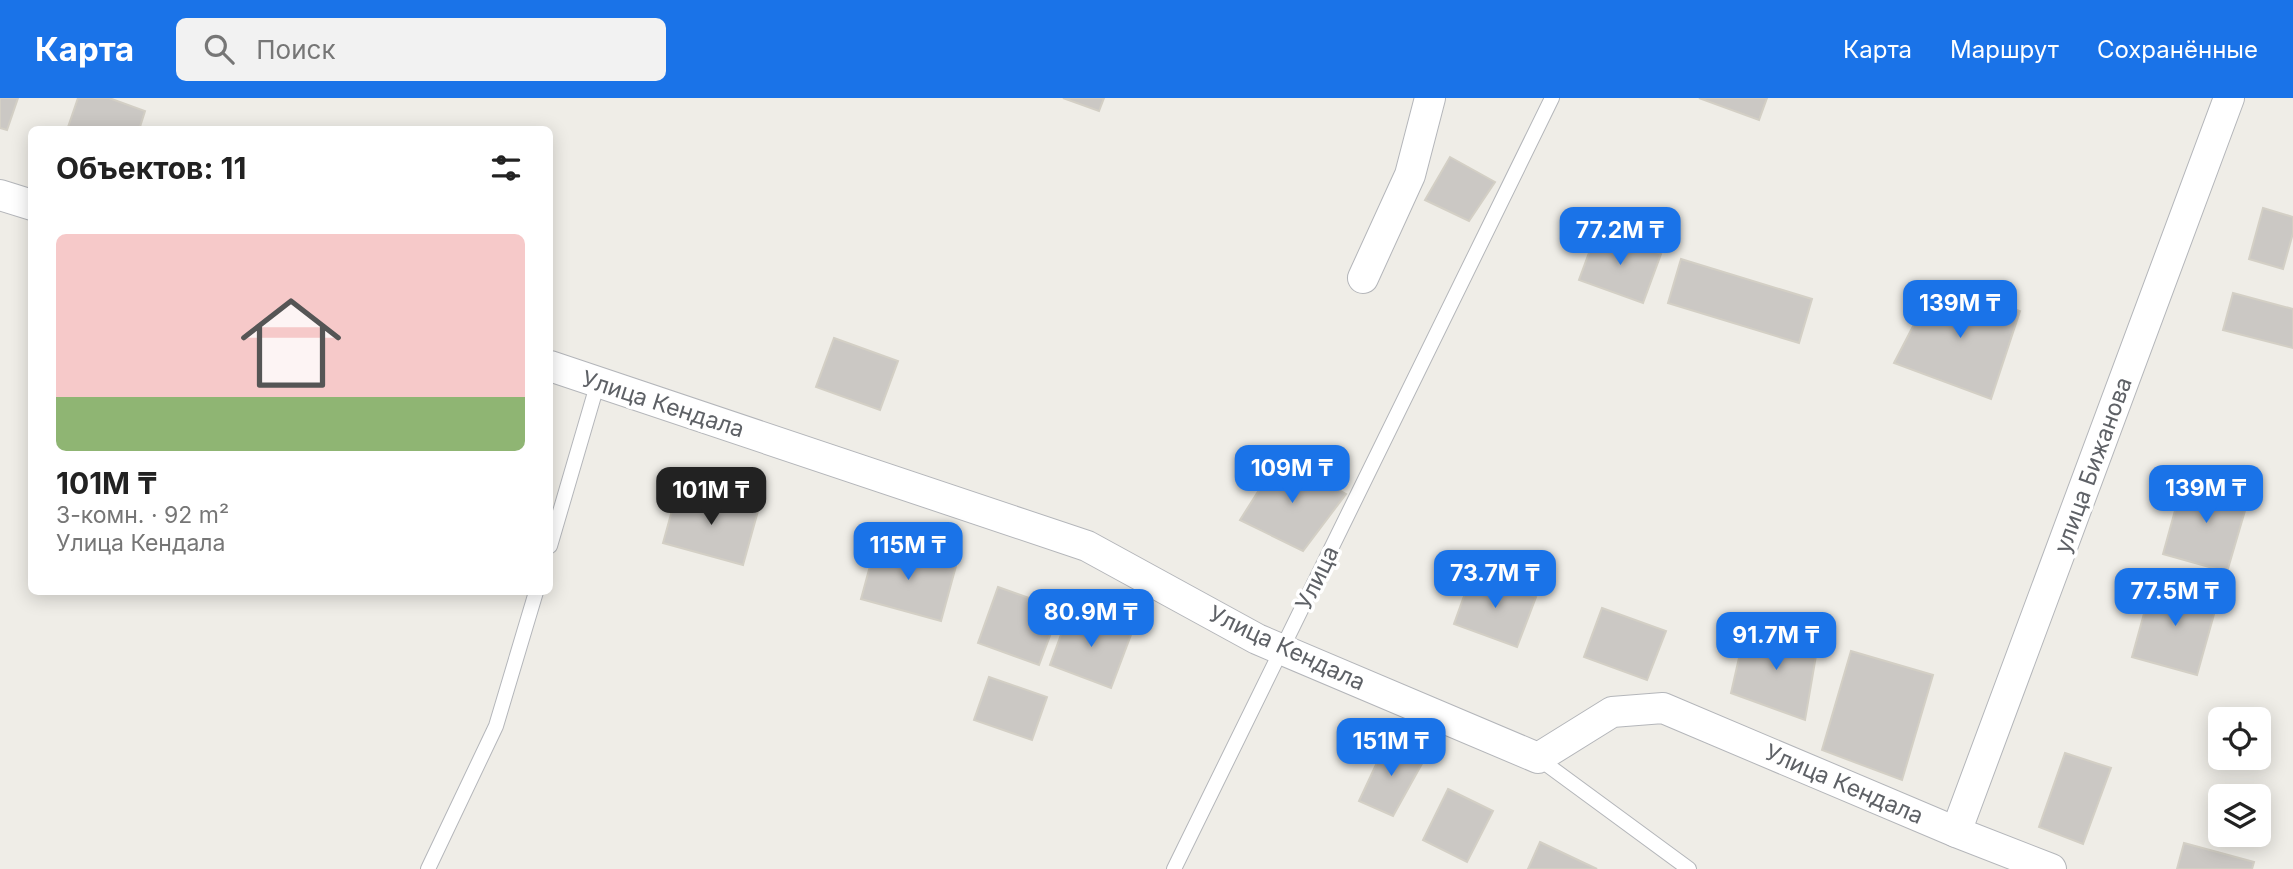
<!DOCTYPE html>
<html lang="ru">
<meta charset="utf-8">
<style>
:root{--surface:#fff;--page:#f2f2f2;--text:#222;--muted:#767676;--line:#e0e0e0;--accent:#1a73e8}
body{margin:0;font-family:Inter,sans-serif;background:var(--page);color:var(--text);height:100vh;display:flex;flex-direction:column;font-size:26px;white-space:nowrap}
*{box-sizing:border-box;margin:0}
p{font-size:23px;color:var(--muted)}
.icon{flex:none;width:38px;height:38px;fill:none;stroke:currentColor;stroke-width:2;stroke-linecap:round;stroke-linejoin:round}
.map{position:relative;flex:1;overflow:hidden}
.panel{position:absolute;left:28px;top:28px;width:525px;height:469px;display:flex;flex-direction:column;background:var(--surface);border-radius:10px;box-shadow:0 4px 18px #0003}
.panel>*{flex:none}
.controls{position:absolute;left:2208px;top:609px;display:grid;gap:14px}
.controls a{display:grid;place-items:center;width:63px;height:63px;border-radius:10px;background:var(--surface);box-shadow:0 4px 18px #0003;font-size:35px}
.price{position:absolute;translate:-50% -60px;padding:0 16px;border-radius:14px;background:var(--accent);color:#fff;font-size:23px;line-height:46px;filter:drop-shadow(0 2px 4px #0008)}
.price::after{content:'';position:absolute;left:50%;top:42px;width:21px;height:16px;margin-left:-10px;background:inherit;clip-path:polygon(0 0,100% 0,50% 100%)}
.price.current{background:#222;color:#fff}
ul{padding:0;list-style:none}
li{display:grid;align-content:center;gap:14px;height:371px;padding:0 28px}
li+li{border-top:2px solid var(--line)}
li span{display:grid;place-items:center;height:217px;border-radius:10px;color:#555}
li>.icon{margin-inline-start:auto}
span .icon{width:126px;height:126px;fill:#fffc;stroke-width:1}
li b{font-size:30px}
h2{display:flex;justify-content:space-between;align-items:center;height:84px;padding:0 28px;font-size:30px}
header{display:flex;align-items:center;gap:42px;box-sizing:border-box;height:98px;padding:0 35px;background:var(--accent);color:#fff}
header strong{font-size:33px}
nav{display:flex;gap:38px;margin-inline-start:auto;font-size:24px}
.search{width:490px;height:63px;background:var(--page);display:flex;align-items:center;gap:18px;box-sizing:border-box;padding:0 24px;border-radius:10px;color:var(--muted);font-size:26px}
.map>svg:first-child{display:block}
.building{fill:#cbc8c4;stroke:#d3cfc5;stroke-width:2}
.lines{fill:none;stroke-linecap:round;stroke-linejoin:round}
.lane-casing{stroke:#b4b6ba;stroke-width:16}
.street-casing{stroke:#b4b6ba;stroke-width:32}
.lane{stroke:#fff;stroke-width:14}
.street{stroke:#fff;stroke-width:30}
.labels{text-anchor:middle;stroke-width:7;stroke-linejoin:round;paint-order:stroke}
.street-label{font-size:23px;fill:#5e6166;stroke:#fff}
</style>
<header>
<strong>Карта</strong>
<div class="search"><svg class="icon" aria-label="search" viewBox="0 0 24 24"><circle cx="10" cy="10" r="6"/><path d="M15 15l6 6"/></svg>Поиск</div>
<nav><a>Карта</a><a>Маршрут</a><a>Сохранённые</a></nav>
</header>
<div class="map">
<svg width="2293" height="771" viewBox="0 0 2293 771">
<rect width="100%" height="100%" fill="#efede7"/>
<!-- building -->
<g class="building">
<polygon points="0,0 18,0 7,32 0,30"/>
<polygon points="78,0 109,0 145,13 139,32 67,32"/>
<polygon points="1063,0 1104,0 1099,13"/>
<polygon points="1699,0 1767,0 1759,22"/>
<polygon points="1450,59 1495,84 1469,123 1425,102"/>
<polygon points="2263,110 2293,119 2293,135 2283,171 2249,161"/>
<polygon points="1597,133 1661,156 1643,205 1579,182"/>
<polygon points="1681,161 1812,201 1799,245 1668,205"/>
<polygon points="1936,184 2020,213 1991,301 1894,265"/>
<polygon points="2233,195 2293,211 2293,250 2223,232"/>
<polygon points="834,240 898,263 880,312 816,289"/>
<polygon points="1280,359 1346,396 1303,453 1240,422"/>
<polygon points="2184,380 2249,399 2227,474 2163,456"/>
<polygon points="678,391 758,413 743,467 663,445"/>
<polygon points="876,446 956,468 941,523 861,501"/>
<polygon points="1472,476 1536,499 1517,549 1454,526"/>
<polygon points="2153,483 2218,502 2197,577 2132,559"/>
<polygon points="998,489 1060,511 1039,567 978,545"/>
<polygon points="1602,510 1666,533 1647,582 1584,559"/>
<polygon points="1070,512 1132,534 1111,590 1050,567"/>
<polygon points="1746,529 1818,546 1805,622 1731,595"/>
<polygon points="1851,553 1933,577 1902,682 1822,652"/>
<polygon points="989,579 1047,599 1032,642 974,622"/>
<polygon points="1388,641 1424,662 1393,718 1359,703"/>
<polygon points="2065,655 2111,670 2083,746 2039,729"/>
<polygon points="1448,691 1493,713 1467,764 1423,742"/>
<polygon points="1540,744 1597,771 1528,771"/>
<polygon points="2184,745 2254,764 2252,771 2177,771"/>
</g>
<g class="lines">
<!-- lane casing -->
<g class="lane-casing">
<g id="lane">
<polyline points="550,448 598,284"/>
<polyline points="1538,660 1689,771"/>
<polyline points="428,771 496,628 536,494"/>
<polyline points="1174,771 1552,0"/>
</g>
</g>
<!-- street casing -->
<g class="street-casing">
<g id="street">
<polyline points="0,97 32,107"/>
<polyline points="1363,180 1410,77 1430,0"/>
<polyline points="550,268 1087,448 1257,541 1538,660 1612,614 1663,610 1956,734 2051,771"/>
<polyline points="1956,734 2229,0"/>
</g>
</g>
<!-- lane -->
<use href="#lane" class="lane"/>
<!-- street -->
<use href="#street" class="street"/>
</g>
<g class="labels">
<!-- street labels -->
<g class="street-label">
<text transform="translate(663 306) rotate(18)" y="8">Улица Кендала</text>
<text transform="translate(2093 367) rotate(-70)" y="8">улица Бижанова</text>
<text transform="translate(1317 480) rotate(-64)" y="8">Улица</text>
<text transform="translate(1287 550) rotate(25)" y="8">Улица Кендала</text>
<text transform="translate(1844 686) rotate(23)" y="8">Улица Кендала</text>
</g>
</g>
</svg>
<div class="controls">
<a><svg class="icon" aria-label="locate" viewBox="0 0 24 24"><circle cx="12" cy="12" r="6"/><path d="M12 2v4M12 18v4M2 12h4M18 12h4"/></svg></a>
<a><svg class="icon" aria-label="layers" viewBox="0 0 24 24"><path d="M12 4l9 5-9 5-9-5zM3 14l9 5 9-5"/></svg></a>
</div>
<b class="price" style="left:1620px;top:169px">77.2M ₸</b>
<b class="price" style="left:1960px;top:242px">139M ₸</b>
<b class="price" style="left:1292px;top:407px">109M ₸</b>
<b class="price" style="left:2206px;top:427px">139M ₸</b>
<b class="price current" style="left:711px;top:429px">101M ₸</b>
<b class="price" style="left:908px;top:484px">115M ₸</b>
<b class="price" style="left:1495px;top:512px">73.7M ₸</b>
<b class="price" style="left:2175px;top:530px">77.5M ₸</b>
<b class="price" style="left:1091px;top:551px">80.9M ₸</b>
<b class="price" style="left:1776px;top:574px">91.7M ₸</b>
<b class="price" style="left:1391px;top:680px">151M ₸</b>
<section class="panel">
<h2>Объектов: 11<svg class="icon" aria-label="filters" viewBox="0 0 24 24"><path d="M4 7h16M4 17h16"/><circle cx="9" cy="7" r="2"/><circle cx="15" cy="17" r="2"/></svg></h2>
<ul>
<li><span style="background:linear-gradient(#f6c9c9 75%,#8fb573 0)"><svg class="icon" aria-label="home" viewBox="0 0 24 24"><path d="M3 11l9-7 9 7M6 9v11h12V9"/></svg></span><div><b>101M ₸</b><p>3-комн. · 92 m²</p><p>Улица Кендала</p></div></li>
</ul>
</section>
</div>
